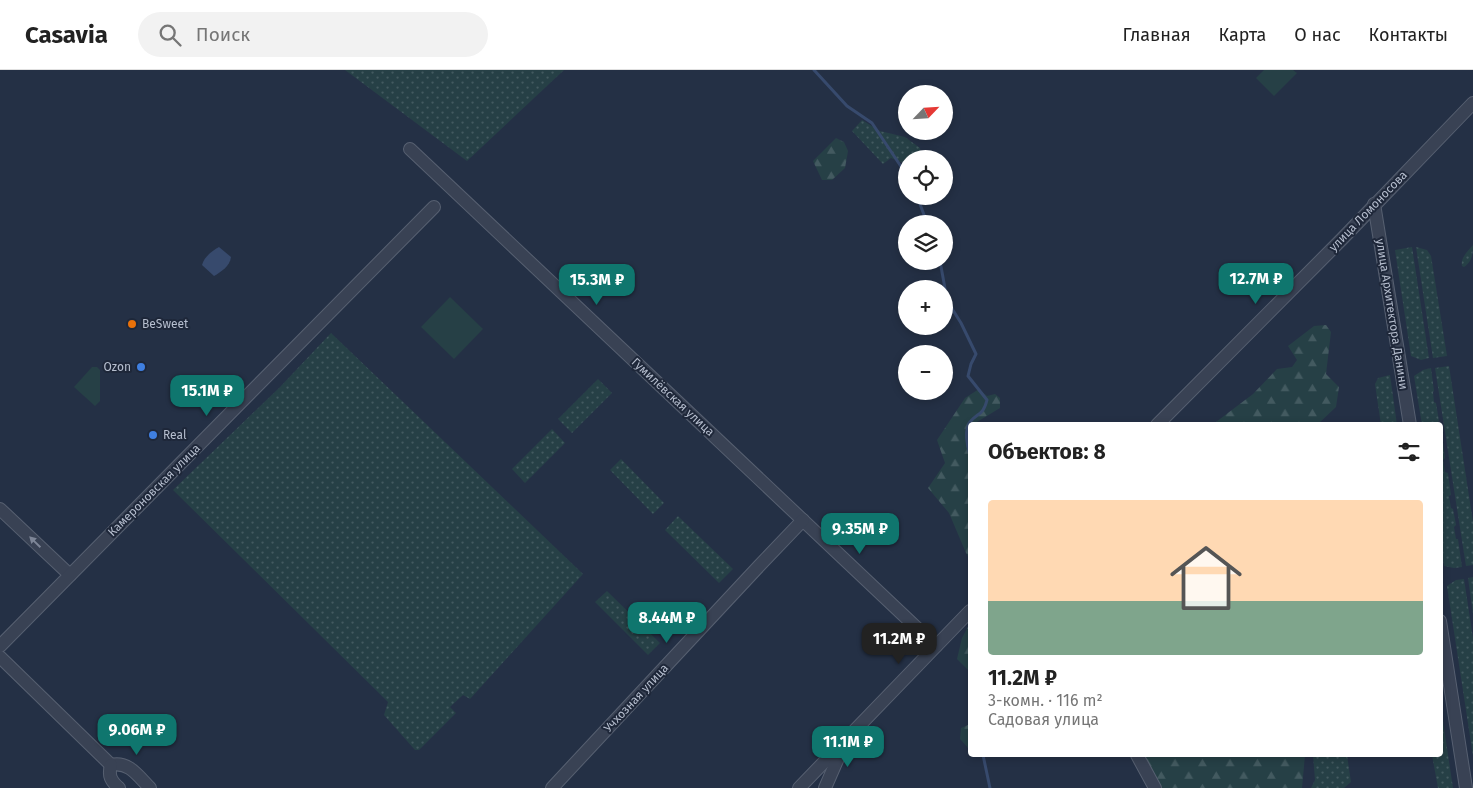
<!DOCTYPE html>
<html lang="ru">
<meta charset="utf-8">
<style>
:root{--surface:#fff;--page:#f2f2f2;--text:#222;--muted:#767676;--line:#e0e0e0;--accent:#0f766e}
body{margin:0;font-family:"Fira Sans",sans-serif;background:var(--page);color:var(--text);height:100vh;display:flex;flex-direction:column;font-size:19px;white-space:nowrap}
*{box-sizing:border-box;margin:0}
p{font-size:16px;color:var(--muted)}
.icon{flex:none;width:28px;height:28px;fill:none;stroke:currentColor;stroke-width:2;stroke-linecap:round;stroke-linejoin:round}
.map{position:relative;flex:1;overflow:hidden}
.details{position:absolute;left:968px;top:352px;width:475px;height:335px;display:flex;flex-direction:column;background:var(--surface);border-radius:5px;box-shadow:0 2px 8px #0003}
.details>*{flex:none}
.needle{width:32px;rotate:65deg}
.controls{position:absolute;left:898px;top:15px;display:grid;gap:10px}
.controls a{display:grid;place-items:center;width:55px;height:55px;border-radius:50%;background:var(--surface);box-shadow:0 2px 8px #0003;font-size:25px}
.price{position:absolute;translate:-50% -42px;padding:0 11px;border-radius:10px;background:var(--accent);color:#fff;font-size:16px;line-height:32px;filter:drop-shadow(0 1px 2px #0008)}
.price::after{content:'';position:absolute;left:50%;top:30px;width:15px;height:11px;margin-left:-8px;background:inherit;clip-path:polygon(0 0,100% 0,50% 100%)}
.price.on{background:#222;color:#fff}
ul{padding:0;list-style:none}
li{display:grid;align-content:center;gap:10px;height:265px;padding:0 20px}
li span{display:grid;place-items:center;height:155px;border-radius:5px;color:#555}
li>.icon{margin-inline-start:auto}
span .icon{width:90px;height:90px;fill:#fffc;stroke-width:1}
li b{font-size:21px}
h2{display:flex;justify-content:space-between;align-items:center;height:60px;padding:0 20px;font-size:21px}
header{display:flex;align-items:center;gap:30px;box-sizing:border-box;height:70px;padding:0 25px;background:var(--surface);border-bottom:1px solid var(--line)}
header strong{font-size:24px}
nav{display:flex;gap:28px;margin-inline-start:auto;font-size:18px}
.search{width:350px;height:45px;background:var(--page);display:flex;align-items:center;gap:12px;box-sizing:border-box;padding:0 18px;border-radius:28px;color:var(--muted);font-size:19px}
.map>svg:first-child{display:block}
.grass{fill:url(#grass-dots)}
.forest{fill:url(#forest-firs)}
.green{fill:#264046}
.water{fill:#374a6d}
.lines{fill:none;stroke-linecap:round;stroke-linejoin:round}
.stream{stroke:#374a6d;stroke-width:3}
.minor-casing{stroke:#576071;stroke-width:14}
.minor{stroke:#394254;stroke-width:12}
.oneway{fill:#7e8697}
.food-dot{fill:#e8710a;stroke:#1e2739;stroke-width:2}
.shop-dot{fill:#3f7fe0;stroke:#1e2739;stroke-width:2}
.labels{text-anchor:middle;stroke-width:4;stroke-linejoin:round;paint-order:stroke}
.street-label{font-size:12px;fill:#b6bece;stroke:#1e2739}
.poi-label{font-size:12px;fill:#b6bece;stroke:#1e2739;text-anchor:start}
</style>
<header>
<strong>Casavia</strong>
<div class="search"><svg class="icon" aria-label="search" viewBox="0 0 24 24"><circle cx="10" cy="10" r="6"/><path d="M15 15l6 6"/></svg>Поиск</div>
<nav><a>Главная</a><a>Карта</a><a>О нас</a><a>Контакты</a></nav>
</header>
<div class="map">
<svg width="1473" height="718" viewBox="0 0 1473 718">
<defs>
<pattern id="grass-dots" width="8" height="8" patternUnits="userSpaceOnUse" patternTransform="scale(1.25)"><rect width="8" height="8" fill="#264046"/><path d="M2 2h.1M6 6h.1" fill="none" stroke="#435a60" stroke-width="1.8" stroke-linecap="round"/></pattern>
<pattern id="forest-firs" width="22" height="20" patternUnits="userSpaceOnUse" patternTransform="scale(1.25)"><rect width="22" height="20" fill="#264046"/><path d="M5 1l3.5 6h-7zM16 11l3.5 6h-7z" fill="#435a60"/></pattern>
</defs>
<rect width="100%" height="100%" fill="#243045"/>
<!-- grass -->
<g class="grass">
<polygon points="345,0 564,0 467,91"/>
<polygon points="862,50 880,61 905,67 920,78 922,89 906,89 906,94 891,88 883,94 852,61"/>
<path d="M1473 175C1473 184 1472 192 1464 197L1462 196C1460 188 1468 181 1473 175Z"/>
<polygon points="1412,177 1429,288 1421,290 1411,286 1395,180"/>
<polygon points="1416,177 1427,180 1431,186 1447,286 1433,288"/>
<polygon points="331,263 583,504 470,629 463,625 450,637 456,643 419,680 415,680 384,645 388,632 173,420 280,317"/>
<polygon points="1449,296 1473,452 1473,495 1466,496 1435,298"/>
<polygon points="1431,298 1434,321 1433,322 1434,332 1436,333 1439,351 1438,352 1438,355 1422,355 1414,306 1423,300"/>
<polygon points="1390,305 1397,355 1381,355 1375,314 1378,308"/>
<polygon points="598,309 612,323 572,363 558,349"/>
<polygon points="552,359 565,373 525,413 512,399"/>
<polygon points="1440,365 1442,365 1445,388 1443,390 1445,402 1448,403 1451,425 1449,426 1451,438 1453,439 1456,455 1454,457 1456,469 1458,469 1462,497 1454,498 1444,496 1440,470"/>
<polygon points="621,389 664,433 653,444 610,400"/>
<polygon points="678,446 733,499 719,513 665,460"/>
<polygon points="1473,507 1473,544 1468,508"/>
<polygon points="1464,509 1473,568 1473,686 1447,516 1456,510"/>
<polygon points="607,521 660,573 648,585 595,532"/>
<polygon points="1440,631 1453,718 1438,718 1432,685 1440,685"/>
<polygon points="1313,685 1347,685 1351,712 1344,718 1311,718 1315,710"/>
</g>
<!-- forest -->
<g class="forest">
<polygon points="836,68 844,72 848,81 845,98 832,110 822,110 813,91"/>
<polygon points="1326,255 1331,262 1326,304 1339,317 1336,337 1317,355 1212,355 1253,324 1277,299 1292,297 1297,290 1288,276 1314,256"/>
<polygon points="979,319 987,326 995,324 1000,328 1000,338 972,355 970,355 970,490 966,483 949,443 928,418 945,393 937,370 965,328"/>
<polygon points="970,553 970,602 957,589 962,568"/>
<polygon points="970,654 970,680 960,669 961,658"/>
<polygon points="1143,685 1305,685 1302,718 1160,718"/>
</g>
<!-- green -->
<g class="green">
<polygon points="1264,0 1293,0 1297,3 1274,26 1256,8"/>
<polygon points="450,227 483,259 454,289 421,257"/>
<polygon points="92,297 97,297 100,300 100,331 95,336 74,317"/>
</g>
<!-- water -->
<path class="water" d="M219 177 231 187C230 196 221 202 214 206L202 195C204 187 212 181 219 177Z"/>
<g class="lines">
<!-- stream -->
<g class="stream">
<polyline points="814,0 847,36 872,53 906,104"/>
<polyline points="917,126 927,153"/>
<path d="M940 191 946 224 951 237 961 253 976 284 971 294 968 306 987 330C983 346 978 342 970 352 964 360 967 376 970 385"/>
<polyline points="983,685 990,718"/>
</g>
<!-- minor casing -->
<g class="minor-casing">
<g id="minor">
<polyline points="410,79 936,576"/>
<polyline points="1374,134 1410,355"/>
<polyline points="1157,355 1342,169 1473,33"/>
<polyline points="0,439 70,505"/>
<polyline points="1440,551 1466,718"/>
<polyline points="0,576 434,137"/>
<polyline points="0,587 111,695"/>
<polyline points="1137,685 1155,718"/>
<path d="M111 695C129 691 138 706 150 718"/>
<path d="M111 695C108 706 111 711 119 718"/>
<polyline points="552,718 759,496 803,450"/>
<polyline points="799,718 970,541"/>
<polyline points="825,718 842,679"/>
</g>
</g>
<!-- minor -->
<use href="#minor" class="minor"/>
</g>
<!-- one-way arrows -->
<defs><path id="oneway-solid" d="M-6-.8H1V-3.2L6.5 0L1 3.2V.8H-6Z" transform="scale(1.25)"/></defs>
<use class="oneway" href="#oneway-solid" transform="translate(35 472) rotate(-136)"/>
<!-- markers -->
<circle class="food-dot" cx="132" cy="254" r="5"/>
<g class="shop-dot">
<circle cx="141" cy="297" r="5"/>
<circle cx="153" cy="365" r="5"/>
</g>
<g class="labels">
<!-- street labels -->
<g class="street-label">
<text transform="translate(1368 141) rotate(-46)" y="4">улица Ломоносова</text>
<text transform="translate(1392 244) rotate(81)" y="4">улица Архитектора Данини</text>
<text transform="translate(673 327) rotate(43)" y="4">Гумилёвская улица</text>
<text transform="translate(154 420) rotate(-45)" y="4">Камероновская улица</text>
<text transform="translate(636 628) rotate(-47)" y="4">Учхозная улица</text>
</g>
<!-- poi labels -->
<g class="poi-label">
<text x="142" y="258">BeSweet</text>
<text x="131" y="301" text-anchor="end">Ozon</text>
<text x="163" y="369">Real</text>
</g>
</g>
</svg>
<div class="controls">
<a><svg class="needle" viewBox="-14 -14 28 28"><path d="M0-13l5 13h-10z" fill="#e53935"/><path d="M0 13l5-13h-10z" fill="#767676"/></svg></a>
<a><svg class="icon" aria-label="locate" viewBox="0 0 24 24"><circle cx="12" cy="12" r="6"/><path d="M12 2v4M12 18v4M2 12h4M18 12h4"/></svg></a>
<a><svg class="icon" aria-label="layers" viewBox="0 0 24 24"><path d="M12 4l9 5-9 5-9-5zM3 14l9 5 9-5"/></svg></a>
<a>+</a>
<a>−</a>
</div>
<b class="price" style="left:1256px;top:235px">12.7M ₽</b>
<b class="price" style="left:597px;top:236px">15.3M ₽</b>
<b class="price" style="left:207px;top:347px">15.1M ₽</b>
<b class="price" style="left:860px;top:485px">9.35M ₽</b>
<b class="price" style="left:667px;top:574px">8.44M ₽</b>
<b class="price on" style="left:899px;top:595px">11.2M ₽</b>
<b class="price" style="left:137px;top:686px">9.06M ₽</b>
<b class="price" style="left:848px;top:698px">11.1M ₽</b>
<section class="details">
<h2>Объектов: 8<svg class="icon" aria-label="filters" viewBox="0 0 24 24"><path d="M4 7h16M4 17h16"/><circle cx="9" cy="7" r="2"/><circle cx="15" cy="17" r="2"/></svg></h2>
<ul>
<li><span style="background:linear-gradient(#ffd9b3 65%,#7fa58c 0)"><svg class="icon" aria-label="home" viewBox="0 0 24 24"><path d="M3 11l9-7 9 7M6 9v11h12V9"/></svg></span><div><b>11.2M ₽</b><p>3-комн. · 116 m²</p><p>Садовая улица</p></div></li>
</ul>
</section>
</div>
